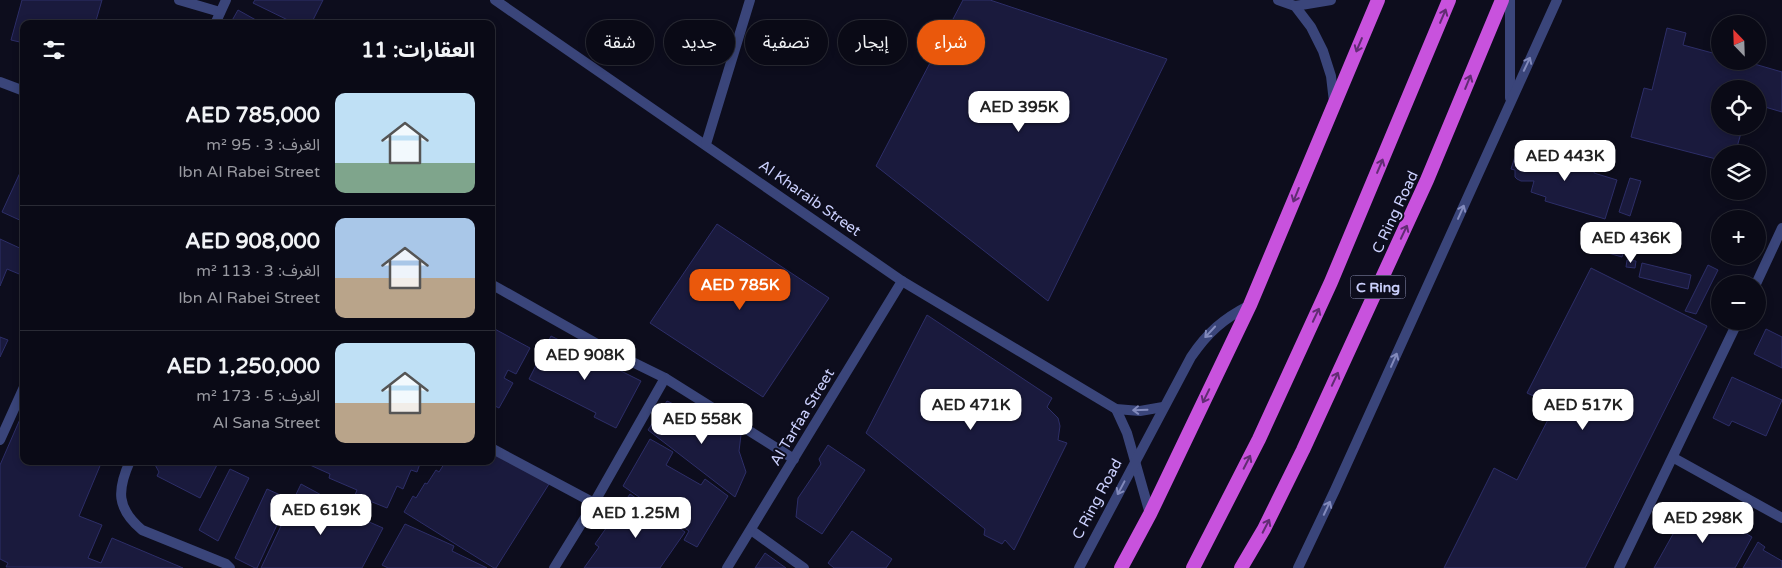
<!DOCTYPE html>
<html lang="ar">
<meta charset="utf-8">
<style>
:root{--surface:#0a0a16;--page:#181823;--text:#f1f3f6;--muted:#999aa1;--line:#2a2b35;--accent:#ea580c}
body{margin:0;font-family:"Varela Round","Noto Sans Arabic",sans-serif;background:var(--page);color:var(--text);direction:rtl;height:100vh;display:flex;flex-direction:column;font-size:19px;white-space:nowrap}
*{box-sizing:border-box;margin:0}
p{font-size:16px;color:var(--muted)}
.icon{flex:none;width:28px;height:28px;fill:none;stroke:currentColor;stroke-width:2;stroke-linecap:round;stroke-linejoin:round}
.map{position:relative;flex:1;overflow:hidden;direction:ltr}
.details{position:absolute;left:20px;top:20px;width:475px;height:445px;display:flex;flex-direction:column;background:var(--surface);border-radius:10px;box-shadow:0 2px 8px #0003,0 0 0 1px var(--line);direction:rtl}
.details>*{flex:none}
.top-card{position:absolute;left:510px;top:20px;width:475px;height:45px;direction:rtl;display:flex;gap:10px}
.needle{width:32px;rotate:337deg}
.fabs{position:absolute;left:1711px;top:15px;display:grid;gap:10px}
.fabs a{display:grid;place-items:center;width:55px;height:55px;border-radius:50%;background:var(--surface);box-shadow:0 2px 8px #0003,0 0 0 1px var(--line);font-size:25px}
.price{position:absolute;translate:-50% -42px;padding:0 11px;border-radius:10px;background:#fff;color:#222;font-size:16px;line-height:32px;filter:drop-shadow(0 1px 2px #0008)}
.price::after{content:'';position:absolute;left:50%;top:30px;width:15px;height:11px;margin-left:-8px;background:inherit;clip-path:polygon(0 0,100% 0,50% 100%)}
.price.current{background:var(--accent);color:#fff}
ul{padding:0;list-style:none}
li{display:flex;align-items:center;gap:15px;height:125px;padding:0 20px}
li+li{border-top:1px solid var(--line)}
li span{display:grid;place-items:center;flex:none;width:140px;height:100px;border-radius:10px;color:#555}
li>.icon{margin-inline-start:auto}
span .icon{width:60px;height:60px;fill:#fffc;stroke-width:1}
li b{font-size:21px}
h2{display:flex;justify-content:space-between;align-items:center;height:60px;padding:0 20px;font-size:21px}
.pill{padding:0 18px;border-radius:22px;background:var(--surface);box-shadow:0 2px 8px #0003,0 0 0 1px var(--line);font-size:18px;line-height:45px}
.pill.current{background:var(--accent);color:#fff}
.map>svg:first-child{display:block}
.building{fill:#1a1a3d;stroke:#2d2e68}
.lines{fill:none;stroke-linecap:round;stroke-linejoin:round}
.minor{stroke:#3a457a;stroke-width:10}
.trunk{stroke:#c852dd;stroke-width:14}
.oneway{stroke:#612c73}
.oneway2{stroke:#828abc}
.labels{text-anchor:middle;stroke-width:4;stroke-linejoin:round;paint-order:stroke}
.shield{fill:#0d0d1d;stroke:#9296ba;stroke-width:1}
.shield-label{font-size:14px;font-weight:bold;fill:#cbd0fd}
.street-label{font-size:15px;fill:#cbd0fd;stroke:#0d0d1d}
</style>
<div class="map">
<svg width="1782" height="568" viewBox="0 0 1782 568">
<rect width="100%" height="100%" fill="#0d0d1d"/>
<!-- building -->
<g class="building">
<polygon points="22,0 102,0 95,24 24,24 24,43 11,40"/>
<polygon points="255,0 323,0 311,24 296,24 253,3"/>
<polygon points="963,0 990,0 1167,59 1048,301 876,166"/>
<polygon points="238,10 263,24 230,24"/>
<polygon points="1667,28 1686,33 1683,45 1720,55 1720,61 1744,61 1782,72 1782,112 1765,107 1761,124 1758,123 1758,89 1720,89 1720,126 1743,126 1735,154 1720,154 1720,160 1631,137 1644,88 1652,90"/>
<polygon points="1518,147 1552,155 1551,161 1570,166 1572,160 1596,167 1594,173 1617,180 1605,219 1545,201 1546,197 1531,192 1534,181 1521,181 1517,179 1515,177 1515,170 1511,169"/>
<polygon points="24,164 24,222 2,212"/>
<polygon points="1630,178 1641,181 1630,216 1619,212"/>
<polygon points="717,224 829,298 763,397 650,323"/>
<polygon points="1616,228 1630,232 1622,257 1608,253"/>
<polygon points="0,239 24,250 24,276 7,269 0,286"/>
<polygon points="1627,260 1636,261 1635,268 1626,267"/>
<polygon points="1642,263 1691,275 1688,289 1639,277"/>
<polygon points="1708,265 1718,270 1696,314 1685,311"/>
<polygon points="1591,268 1707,326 1585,568 1444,568 1494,468 1517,480 1555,406 1527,393"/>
<polygon points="927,315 1052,398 1047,407 1058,418 1060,426 1058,440 1067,443 1014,550 1005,540 1002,544 984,535 985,529 866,433"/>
<polygon points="491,327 530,348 516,374 508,370 504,378 513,383 499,408 491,404"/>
<polygon points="1766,329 1782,337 1782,368 1754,354"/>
<polygon points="551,336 641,381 616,428 594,417 596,413 529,379"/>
<polygon points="0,337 8,340 0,357"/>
<polygon points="1732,377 1782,400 1766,436 1732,421 1729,426 1713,418"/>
<polygon points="667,401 741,435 739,451 746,472 735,497 648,430"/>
<polygon points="24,410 24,461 102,461 79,516 102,525 88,558 101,563 112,538 183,568 6,567 8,563 0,559 0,465"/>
<polygon points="650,439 673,452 666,465 701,485 705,479 728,496 697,547 684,540 689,531 623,486"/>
<polygon points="828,445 865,470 822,534 796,517 798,498 821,464 819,459"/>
<polygon points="491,451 549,484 496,568 494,568 404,512 413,496 416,498 425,483 427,484 436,470 439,472 446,461 491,461"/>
<polygon points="153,461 219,461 200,498 157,476 159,472"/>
<polygon points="301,461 421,461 417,472 411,470 403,489 397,486 387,508 355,495 357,490 329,478 330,474"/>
<polygon points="230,469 249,478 218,541 199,530"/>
<polygon points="301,484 338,504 335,507 383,528 362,568 261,568"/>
<polygon points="267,489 289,499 257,568 255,568 235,558"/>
<polygon points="630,494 685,532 660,568 584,568 599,547 595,544"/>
<polygon points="1691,502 1702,508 1698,514 1730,531 1733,526 1752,537 1735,568 1654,568"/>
<polygon points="405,524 454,546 452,551 487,568 388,568 382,565"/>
<polygon points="852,531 892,559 886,568 834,568 828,563"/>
<polygon points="1758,542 1765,547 1763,550 1782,561 1782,568 1743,568"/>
<polygon points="765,553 786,568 755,568"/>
</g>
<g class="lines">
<!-- minor -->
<g class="minor">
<polyline points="179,0 220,12"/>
<polyline points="495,0 902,281 1116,409 1140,411 1163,407"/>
<polyline points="1278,0 1295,6 1311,27 1323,51 1331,76 1334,102"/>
<polyline points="1295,6 1331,0"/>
<polyline points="215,24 226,0"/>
<polyline points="0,82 24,91"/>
<polyline points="1510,98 1510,0"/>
<polyline points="706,144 750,0"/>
<polyline points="491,284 608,350 665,378 794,459"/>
<polyline points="1756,284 1782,228"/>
<polyline points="1116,409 1127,433 1150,514"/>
<polyline points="0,440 24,387"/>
<polyline points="491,448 594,503"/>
<polyline points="1674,458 1782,518"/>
<path d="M130 461C117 490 116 508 142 530L226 564 230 568"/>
<polyline points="751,530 804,568"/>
<polyline points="554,568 594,503 665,378"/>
<polyline points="727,568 902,281"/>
<path d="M1079 568 1191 357C1208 332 1223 319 1250 305"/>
<polyline points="1298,568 1335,490 1557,0"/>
<polyline points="1619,568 1738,321"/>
</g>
<!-- trunk -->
<g class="trunk">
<polyline points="1121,568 1150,514 1250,305 1378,0"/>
<polyline points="1193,568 1259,439 1331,282 1449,0"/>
<polyline points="1241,568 1264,529 1303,450 1427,180 1502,0"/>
</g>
</g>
<!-- one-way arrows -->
<defs><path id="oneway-shaft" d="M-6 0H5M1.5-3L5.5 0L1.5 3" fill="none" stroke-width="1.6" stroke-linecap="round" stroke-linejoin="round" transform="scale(1.25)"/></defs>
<g class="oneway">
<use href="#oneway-shaft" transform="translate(1443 16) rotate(-67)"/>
<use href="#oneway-shaft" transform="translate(1359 45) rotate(113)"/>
<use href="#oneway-shaft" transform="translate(1468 82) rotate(-68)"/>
<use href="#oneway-shaft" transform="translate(1380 166) rotate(-67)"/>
<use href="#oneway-shaft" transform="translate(1296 195) rotate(112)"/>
<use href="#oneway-shaft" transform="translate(1404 232) rotate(-65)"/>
<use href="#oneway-shaft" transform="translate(1316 315) rotate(-65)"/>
<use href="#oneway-shaft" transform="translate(1335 379) rotate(-65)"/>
<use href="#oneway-shaft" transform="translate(1206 396) rotate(116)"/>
<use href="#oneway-shaft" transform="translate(1247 462) rotate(-63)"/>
<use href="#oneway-shaft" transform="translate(1266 526) rotate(-63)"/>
</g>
<g class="oneway2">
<use href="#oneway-shaft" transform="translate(1527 64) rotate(-65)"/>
<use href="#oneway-shaft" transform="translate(1461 212) rotate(-66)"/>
<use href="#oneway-shaft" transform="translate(1210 332) rotate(133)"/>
<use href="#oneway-shaft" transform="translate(1394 360) rotate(-66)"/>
<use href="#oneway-shaft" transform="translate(1140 410) rotate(178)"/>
<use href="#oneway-shaft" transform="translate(1121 488) rotate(118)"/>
<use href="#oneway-shaft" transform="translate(1327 508) rotate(-65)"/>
</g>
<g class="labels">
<!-- shield labels -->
<rect class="shield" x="1350.5" y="275.5" width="55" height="23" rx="4"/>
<g class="shield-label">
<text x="1378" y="292">C Ring</text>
</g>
<!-- street labels -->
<g class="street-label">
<text transform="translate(810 198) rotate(35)" y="5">Al Kharaib Street</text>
<text transform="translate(1395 212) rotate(-65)" y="5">C Ring Road</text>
<text transform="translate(802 417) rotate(-59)" y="5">Al Tarfaa Street</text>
<text transform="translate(1097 499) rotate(-62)" y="5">C Ring Road</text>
</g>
</g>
</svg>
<div class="fabs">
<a><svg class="needle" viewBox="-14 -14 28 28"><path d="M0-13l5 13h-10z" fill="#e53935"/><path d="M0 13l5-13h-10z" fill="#999aa1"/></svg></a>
<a><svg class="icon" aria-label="locate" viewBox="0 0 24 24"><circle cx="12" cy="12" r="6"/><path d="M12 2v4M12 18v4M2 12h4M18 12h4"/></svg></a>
<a><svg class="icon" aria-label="layers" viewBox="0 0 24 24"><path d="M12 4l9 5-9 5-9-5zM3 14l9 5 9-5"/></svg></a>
<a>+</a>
<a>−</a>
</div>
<b class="price" style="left:1019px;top:133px">AED 395K</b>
<b class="price" style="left:1565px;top:182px">AED 443K</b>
<b class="price" style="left:1631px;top:264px">AED 436K</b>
<b class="price current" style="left:740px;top:311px">AED 785K</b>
<b class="price" style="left:585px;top:381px">AED 908K</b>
<b class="price" style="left:971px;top:431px">AED 471K</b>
<b class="price" style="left:1583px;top:431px">AED 517K</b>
<b class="price" style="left:702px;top:445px">AED 558K</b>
<b class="price" style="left:321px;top:536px">AED 619K</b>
<b class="price" style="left:636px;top:539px">AED 1.25M</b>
<b class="price" style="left:1703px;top:544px">AED 298K</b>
<div class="top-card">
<a class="pill current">شراء</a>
<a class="pill">إيجار</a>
<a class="pill">تصفية</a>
<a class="pill">جديد</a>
<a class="pill">شقة</a>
</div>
<section class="details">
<h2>العقارات: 11<svg class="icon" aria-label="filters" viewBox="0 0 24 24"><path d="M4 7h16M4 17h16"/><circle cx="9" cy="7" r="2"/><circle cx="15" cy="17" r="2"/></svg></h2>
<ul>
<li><span style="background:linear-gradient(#bfe0f5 70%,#7fa58c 0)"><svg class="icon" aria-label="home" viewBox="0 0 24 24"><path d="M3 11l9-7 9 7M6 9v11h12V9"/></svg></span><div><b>AED 785,000</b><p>الغرف: 3 · 95 m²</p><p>Ibn Al Rabei Street</p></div></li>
<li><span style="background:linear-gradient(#a9c7e8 60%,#b9a48a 0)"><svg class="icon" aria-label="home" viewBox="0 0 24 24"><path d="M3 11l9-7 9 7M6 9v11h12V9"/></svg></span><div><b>AED 908,000</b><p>الغرف: 3 · 113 m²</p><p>Ibn Al Rabei Street</p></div></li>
<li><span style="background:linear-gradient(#bfe0f5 60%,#b9a48a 0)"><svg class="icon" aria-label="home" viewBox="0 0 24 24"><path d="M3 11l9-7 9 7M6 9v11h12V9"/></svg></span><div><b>AED 1,250,000</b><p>الغرف: 5 · 173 m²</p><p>Al Sana Street</p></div></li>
</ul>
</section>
</div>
